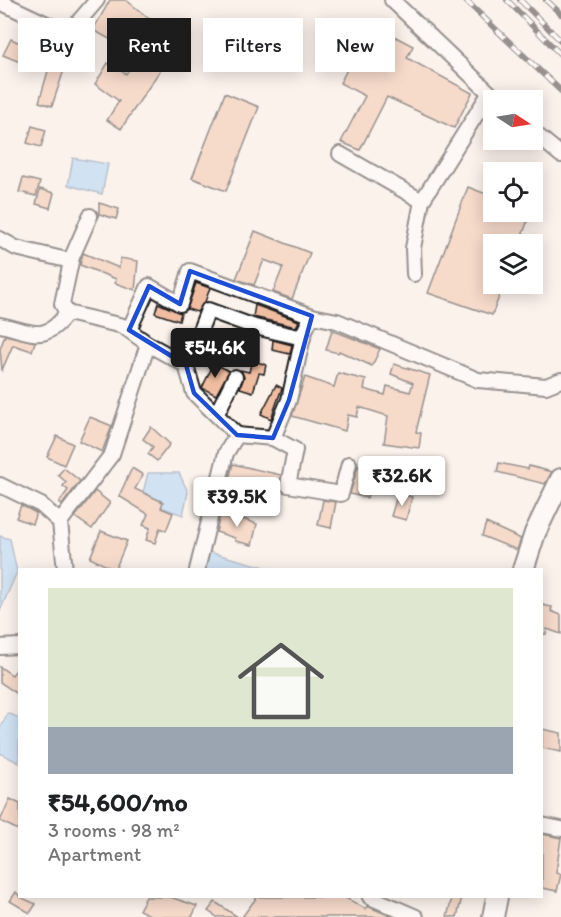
<!DOCTYPE html>
<meta charset="utf-8">
<style>
:root{--surface:#fff;--page:#f6f6f6;--text:#202124;--muted:#757577;--line:#e0e0e0;--accent:#1c1c1c}
body{margin:0;font-family:Itim,sans-serif;background:var(--page);color:var(--text);height:100vh;display:flex;flex-direction:column;font-size:22px;white-space:nowrap}
*{box-sizing:border-box;margin:0}
p{font-size:20px;color:var(--muted)}
.icon{flex:none;width:33px;height:33px;fill:none;stroke:currentColor;stroke-width:2;stroke-linecap:round;stroke-linejoin:round}
.map{position:relative;flex:1;overflow:hidden}
.details{position:absolute;left:18px;top:568px;width:525px;height:330px;display:flex;flex-direction:column;background:var(--surface);border-radius:0px;box-shadow:0 3px 15px #0003}
.details>*{flex:none}
.guide{position:absolute;left:18px;top:18px;width:525px;height:54px;display:flex;gap:12px}
.needle{width:39px;rotate:102deg}
.buttons{position:absolute;left:483px;top:90px;display:grid;gap:12px}
.buttons a{display:grid;place-items:center;width:60px;height:60px;border-radius:0px;background:var(--surface);box-shadow:0 3px 15px #0003;font-size:30px}
.price{position:absolute;translate:-50% -51px;padding:0 14px;border-radius:6px;background:#fff;color:#222;font-size:20px;line-height:39px;filter:drop-shadow(0 2px 3px #0008)}
.price::after{content:'';position:absolute;left:50%;top:36px;width:18px;height:14px;margin-left:-9px;background:inherit;clip-path:polygon(0 0,100% 0,50% 100%)}
.price.on{background:var(--accent);color:#fff}
ul{padding:0;list-style:none}
li{display:grid;align-content:center;gap:12px;height:318px;padding:0 30px}
li+li{border-top:2px solid var(--line)}
li span{display:grid;place-items:center;height:186px;border-radius:0px;color:#555}
li>.icon{margin-inline-start:auto}
span .icon{width:108px;height:108px;fill:#fffc;stroke-width:1}
li b{font-size:26px}
.chip{padding:0 21px;border-radius:0px;background:var(--surface);box-shadow:0 3px 15px #0003;font-size:21px;line-height:54px}
.chip.on{background:var(--accent);color:#fff}
.map>svg:first-child{display:block}
.water{fill:#9ecffb;stroke:#6a87a2;stroke-width:1.5}
.building{fill:#f0bda1;stroke:#1c1c1c;stroke-width:1.5}
.lines{fill:none;stroke-linecap:round;stroke-linejoin:round}
.minor-casing{stroke:#1c1c1c;stroke-width:18}
.secondary-casing{stroke:#1c1c1c;stroke-width:24}
.minor{stroke:#fff;stroke-width:14}
.secondary{stroke:#fff;stroke-width:20}
.rail-casing{stroke:#1c1c1c;stroke-width:6}
.rail{stroke:#fff;stroke-width:4;stroke-dasharray:11;stroke-linecap:butt}
.marked{fill:none;stroke:#1d4ed8;stroke-width:4.5;stroke-linejoin:round}
</style>
<div class="map">
<svg width="561" height="917" viewBox="0 0 561 917">
<rect width="100%" height="100%" fill="#fcf2ec"/>
<filter id="ink" filterUnits="userSpaceOnUse"><feTurbulence type="fractalNoise" baseFrequency=".0167" numOctaves="2"/><feDisplacementMap in="SourceGraphic" scale="12" xChannelSelector="R" yChannelSelector="G"/><feConvolveMatrix kernelMatrix="1 2 1 2 8 2 1 2 1" color-interpolation-filters="sRGB"/></filter>
<g filter="url(#ink)">
<!-- water -->
<g class="water">
<polygon points="73,158 108,164 102,194 68,185"/>
<polygon points="148,473 179,473 188,492 183,515 141,500"/>
<polygon points="0,536 10,539 17,572 0,611"/>
<polygon points="205,551 276,570 201,570"/>
<polygon points="8,713 19,718 19,763 0,753 0,728"/>
</g>
<!-- building -->
<g class="building">
<polygon points="110,0 126,0 175,40 156,66 161,69 121,129 107,120 119,101 95,84 108,63 126,74 140,53 115,36 113,41 93,30"/>
<polygon points="31,27 46,34 40,49 25,44"/>
<polygon points="394,36 413,46 407,58 472,93 454,128 387,97 360,150 341,142 365,96 340,83 360,45 383,58"/>
<polygon points="11,39 27,46 20,62 3,55"/>
<polygon points="50,64 64,70 52,106 39,102"/>
<polygon points="225,93 259,107 226,191 192,178"/>
<polygon points="32,126 46,130 41,147 27,143"/>
<polygon points="23,178 40,182 36,196 19,192"/>
<polygon points="468,187 494,197 494,212 531,212 519,244 494,244 494,284 504,284 492,315 428,293"/>
<polygon points="40,189 54,193 50,208 36,204"/>
<polygon points="99,203 119,209 116,219 99,214"/>
<polygon points="255,231 310,253 292,299 273,292 283,267 264,260 254,285 236,279"/>
<polygon points="83,253 119,268 120,258 138,261 135,290 115,283 116,279 80,265"/>
<polygon points="196,283 210,288 205,302 197,312 187,309"/>
<polygon points="158,303 181,313 179,321 155,313"/>
<polygon points="255,305 299,321 296,327 253,317"/>
<polygon points="175,329 189,334 183,349 170,344"/>
<polygon points="332,330 380,349 372,366 339,351 338,353 326,350"/>
<polygon points="5,335 35,342 32,351 13,345 2,370 0,349"/>
<polygon points="273,340 292,345 290,354 272,350"/>
<polygon points="252,360 266,365 264,374 259,373 253,392 240,388 244,377 241,370 249,372"/>
<polygon points="214,363 229,371 216,395 202,388"/>
<polygon points="394,364 430,375 416,432 421,433 419,448 384,443 388,416 359,407 357,417 348,415 345,431 292,416 305,377 334,387 338,373 366,380 364,389 385,395 387,386 410,392 413,383 391,374"/>
<polygon points="276,385 282,388 271,419 261,414"/>
<polygon points="90,417 112,426 102,452 79,441"/>
<polygon points="151,427 170,444 157,461 148,454 153,447 143,439"/>
<polygon points="57,436 73,444 64,465 47,457"/>
<polygon points="499,463 528,469 529,466 552,472 545,484 497,472"/>
<polygon points="233,464 281,475 276,503 226,490"/>
<polygon points="358,466 374,471 367,498 350,494"/>
<polygon points="64,468 80,481 62,505 59,503 68,490 63,486 66,482 58,475"/>
<polygon points="132,468 143,475 135,489 163,502 161,508 173,513 166,531 160,528 155,543 146,540 150,528 143,525 148,514 119,496"/>
<polygon points="95,491 110,503 92,529 75,517"/>
<polygon points="398,493 412,497 406,520 391,516"/>
<polygon points="323,500 336,502 331,528 318,525"/>
<polygon points="21,505 36,513 32,524 16,518"/>
<polygon points="221,511 257,524 252,545 235,541 235,538 216,532"/>
<polygon points="486,523 521,539 517,550 482,536"/>
<polygon points="101,531 127,541 115,570 90,558"/>
<polygon points="542,605 552,607 551,611 561,615 561,634 547,629 546,634 542,634"/>
<polygon points="20,665 20,688 16,693 0,682 0,667 12,675"/>
<polygon points="542,729 561,733 561,752 542,748"/>
<polygon points="10,799 20,804 20,831 0,821"/>
<polygon points="542,834 561,838 556,873 561,874 557,891 542,888"/>
<polygon points="16,892 20,897 36,904 30,913 10,901"/>
<polygon points="146,897 170,897 197,906 192,917 154,917 139,910"/>
<polygon points="257,897 344,897 366,909 367,906 393,917 242,917"/>
<polygon points="452,897 462,897 457,917 447,917"/>
<polygon points="215,902 238,917 217,917 208,911"/>
</g>
<g class="lines">
<!-- minor casing -->
<g class="minor-casing">
<g id="minor">
<polyline points="392,0 497,100"/>
<polyline points="0,2 68,34 97,0"/>
<polyline points="532,131 561,155"/>
<polyline points="340,154 422,201"/>
<polyline points="0,239 16,248 71,261"/>
<polyline points="414,274 413,248 422,201 489,94"/>
<path d="M0 325C34 332 44 344 67 313"/>
<polyline points="129,330 149,286 180,304 190,271 312,316"/>
<polyline points="148,344 186,365 194,393 237,435"/>
<polyline points="186,365 208,310 255,327 303,338"/>
<polyline points="217,413 235,377"/>
<polyline points="349,464 341,494 288,485 295,450 273,438 289,400 304,332 312,316 337,321 478,380 546,386 561,380"/>
<polyline points="0,485 41,505 60,522 65,570"/>
<polyline points="60,522 112,454 148,344 123,326 67,313 62,304 72,257 90,216"/>
<polyline points="197,570 226,453 237,435 273,438"/>
<polyline points="0,647 20,646"/>
<polyline points="542,825 561,829"/>
<polyline points="370,897 416,917"/>
</g>
</g>
<!-- secondary casing -->
<g class="secondary-casing">
<g id="secondary">
<polyline points="523,570 535,533 561,479"/>
<polyline points="493,917 497,897"/>
</g>
</g>
<!-- minor -->
<use href="#minor" class="minor"/>
<!-- secondary -->
<use href="#secondary" class="secondary"/>
<!-- rail casing -->
<g class="rail-casing">
<g id="rail">
<polyline points="465,0 561,91"/>
<polyline points="507,0 561,55"/>
<polyline points="520,0 561,41"/>
<polyline points="546,0 561,14"/>
</g>
</g>
<!-- rail -->
<use href="#rail" class="rail"/>
</g>
</g>
<!-- marked area -->
<path d="M0 0H561V917H0ZM190 271 312 316 289 400 273 438 237 435 194 393 186 365 129 330 149 286 180 304Z" fill="#fcf2ec" fill-opacity=".55" fill-rule="evenodd"/>
<path class="marked" d="M190 271 312 316 289 400 273 438 237 435 194 393 186 365 129 330 149 286 180 304Z"/>
</svg>
<div class="buttons">
<a><svg class="needle" viewBox="-14 -14 28 28"><path d="M0-13l5 13h-10z" fill="#e53935"/><path d="M0 13l5-13h-10z" fill="#757577"/></svg></a>
<a><svg class="icon" aria-label="locate" viewBox="0 0 24 24"><circle cx="12" cy="12" r="6"/><path d="M12 2v4M12 18v4M2 12h4M18 12h4"/></svg></a>
<a><svg class="icon" aria-label="layers" viewBox="0 0 24 24"><path d="M12 4l9 5-9 5-9-5zM3 14l9 5 9-5"/></svg></a>
</div>
<b class="price on" style="left:215px;top:379px">₹54.6K</b>
<b class="price" style="left:402px;top:507px">₹32.6K</b>
<b class="price" style="left:237px;top:528px">₹39.5K</b>
<div class="guide">
<a class="chip">Buy</a>
<a class="chip on">Rent</a>
<a class="chip">Filters</a>
<a class="chip">New</a>
</div>
<section class="details">
<ul>
<li><span style="background:linear-gradient(#dfe7d0 75%,#9aa5b1 0)"><svg class="icon" aria-label="home" viewBox="0 0 24 24"><path d="M3 11l9-7 9 7M6 9v11h12V9"/></svg></span><div><b>₹54,600/mo</b><p>3 rooms · 98 m²</p><p>Apartment</p></div></li>
</ul>
</section>
</div>
